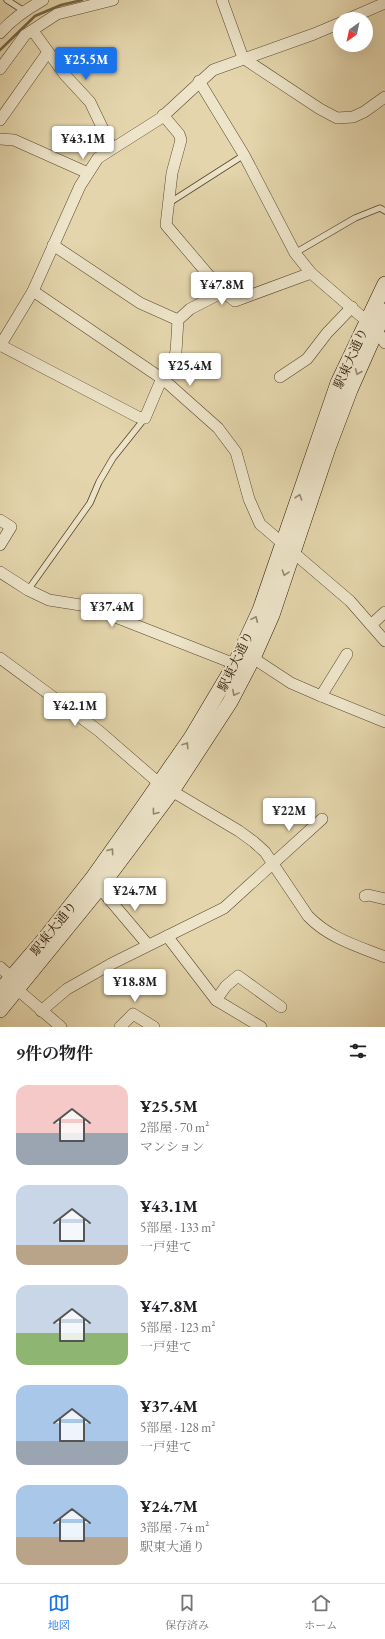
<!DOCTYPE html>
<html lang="ja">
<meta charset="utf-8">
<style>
:root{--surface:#fff;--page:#f6f6f6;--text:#202124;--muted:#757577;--line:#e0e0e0;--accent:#1a73e8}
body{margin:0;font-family:"EB Garamond","Noto Serif JP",serif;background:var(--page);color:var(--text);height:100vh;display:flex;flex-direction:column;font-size:15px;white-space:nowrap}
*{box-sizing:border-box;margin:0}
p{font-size:13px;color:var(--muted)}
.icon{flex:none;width:22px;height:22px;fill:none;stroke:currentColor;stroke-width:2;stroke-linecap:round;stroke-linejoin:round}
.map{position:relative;height:1027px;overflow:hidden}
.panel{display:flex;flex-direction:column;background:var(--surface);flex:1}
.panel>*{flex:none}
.needle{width:26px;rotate:213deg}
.controls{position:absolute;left:333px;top:12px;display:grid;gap:8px}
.controls a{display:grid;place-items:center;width:40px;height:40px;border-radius:50%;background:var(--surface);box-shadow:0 4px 16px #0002;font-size:20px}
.price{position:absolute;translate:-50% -34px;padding:0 9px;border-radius:4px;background:#fff;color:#222;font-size:13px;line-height:26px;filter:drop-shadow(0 1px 2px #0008)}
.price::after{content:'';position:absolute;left:50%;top:24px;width:12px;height:9px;margin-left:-6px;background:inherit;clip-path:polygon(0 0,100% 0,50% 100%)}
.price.on{background:var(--accent);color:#fff}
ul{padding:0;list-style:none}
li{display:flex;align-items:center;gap:12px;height:100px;padding:0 16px}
li span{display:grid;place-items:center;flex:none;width:112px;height:80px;border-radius:12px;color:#555}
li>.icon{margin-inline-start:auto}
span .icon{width:48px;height:48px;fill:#fffc;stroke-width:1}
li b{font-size:17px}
h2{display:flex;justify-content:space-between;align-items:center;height:48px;padding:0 16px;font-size:17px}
.tabs{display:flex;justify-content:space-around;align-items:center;height:56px;border-top:1px solid var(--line);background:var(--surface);font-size:11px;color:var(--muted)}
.tabs a{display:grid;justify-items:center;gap:2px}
.tabs .on{color:var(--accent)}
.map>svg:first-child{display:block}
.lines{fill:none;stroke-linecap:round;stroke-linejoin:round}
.stream{stroke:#746245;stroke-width:2.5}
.lane-casing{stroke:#58462c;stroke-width:7}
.street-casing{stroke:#58462c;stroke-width:12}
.secondary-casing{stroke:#2a1601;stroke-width:16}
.lane{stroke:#ede4c9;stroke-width:5.5}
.street{stroke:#ede4c9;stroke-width:11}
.secondary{stroke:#ede4c9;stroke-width:15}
.oneway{stroke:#95876f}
.labels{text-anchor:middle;stroke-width:4;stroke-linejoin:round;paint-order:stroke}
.street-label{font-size:13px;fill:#2a1601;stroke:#ede4c9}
</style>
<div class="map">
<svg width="385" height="1027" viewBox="0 0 385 1027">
<rect width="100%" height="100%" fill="#e4d5ac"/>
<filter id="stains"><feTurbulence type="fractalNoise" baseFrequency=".005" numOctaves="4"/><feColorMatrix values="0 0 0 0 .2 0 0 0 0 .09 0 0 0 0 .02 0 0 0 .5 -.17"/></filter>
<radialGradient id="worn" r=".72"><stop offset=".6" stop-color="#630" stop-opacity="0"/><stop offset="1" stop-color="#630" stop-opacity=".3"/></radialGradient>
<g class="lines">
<!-- stream -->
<polyline class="stream" points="0,50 35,16 61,5 82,0"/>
<!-- lane casing -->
<g class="lane-casing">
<g id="lane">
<polyline points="7,0 24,11"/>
<polyline points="169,203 244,155"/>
<polyline points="295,253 355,218 380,208 385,211"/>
<polyline points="28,590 90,503 99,482 113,458 145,418"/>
</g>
</g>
<!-- street casing -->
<g class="street-casing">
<g id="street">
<polyline points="222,0 243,58 320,109 337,118 353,117 364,112 385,97"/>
<polyline points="348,19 385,3"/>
<polyline points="33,31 65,75 90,102 112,148"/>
<path d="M0 33C12 19 27 9 43 0"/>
<polyline points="0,69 25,35 57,14 113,0"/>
<polyline points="199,81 244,155 295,253 311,273 376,329 385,343"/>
<polyline points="163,115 179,134 181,140 172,173 166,225 223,292"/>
<polyline points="0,120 48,52"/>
<polyline points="0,139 14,140 88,173"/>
<polyline points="53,245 140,303 178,320"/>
<polyline points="33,291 164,380 218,428 236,452 249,499 260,524 350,601 385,641"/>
<polyline points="0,345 138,417 145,418 162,378"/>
<polyline points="0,346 33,291 80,186 98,158 161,118 213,70 314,34 340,23"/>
<polyline points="280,377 307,359 327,333 352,307"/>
<polyline points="164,380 176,352 178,320 190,309 223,292 235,301 311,273"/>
<polyline points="0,520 11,527 0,545"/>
<polyline points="0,572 28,590 49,600 87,606 235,664"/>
<polyline points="371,625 385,612"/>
<path d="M0 658 99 731 160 784 239 831 254 842 265 852 308 916C329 938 357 946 385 957"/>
<polyline points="253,658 291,683 321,696 385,722"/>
<polyline points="321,696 347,654"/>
<polyline points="104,893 148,945"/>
<polyline points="365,896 368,895 385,899"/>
<polyline points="167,936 216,1000"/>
<polyline points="0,967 11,977"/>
<polyline points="18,990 61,1027"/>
<polyline points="41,1011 67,989 111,964 224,908 322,819"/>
<polyline points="120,1027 133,1014 154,1027"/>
<polyline points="261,1027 216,1000 226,986 238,976 281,1007"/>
</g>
</g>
<!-- secondary casing -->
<g class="secondary-casing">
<g id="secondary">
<polyline points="0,991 43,941 92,879 143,807 191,738 235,664 260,610 338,383 385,284"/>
<polyline points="0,1010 101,886 172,791 230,702 253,658 272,615 328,448 350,390 385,311"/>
</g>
</g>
<!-- lane -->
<use href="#lane" class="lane"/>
<!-- street -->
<use href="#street" class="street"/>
<!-- secondary -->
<use href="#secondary" class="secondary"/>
</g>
<!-- one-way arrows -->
<defs><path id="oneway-chevron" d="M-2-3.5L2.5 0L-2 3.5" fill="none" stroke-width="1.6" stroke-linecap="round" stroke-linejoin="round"/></defs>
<g class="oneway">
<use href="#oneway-chevron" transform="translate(358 372) rotate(113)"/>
<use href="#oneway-chevron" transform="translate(299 497) rotate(-71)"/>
<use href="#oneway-chevron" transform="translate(285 573) rotate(108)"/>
<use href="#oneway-chevron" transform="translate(255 619) rotate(-66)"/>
<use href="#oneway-chevron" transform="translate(235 693) rotate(118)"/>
<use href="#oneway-chevron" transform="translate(186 745) rotate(-56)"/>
<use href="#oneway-chevron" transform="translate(155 812) rotate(127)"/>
<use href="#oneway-chevron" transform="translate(111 851) rotate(-54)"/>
</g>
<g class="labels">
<!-- street labels -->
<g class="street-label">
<text transform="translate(350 358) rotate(-66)" y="5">駅東大通り</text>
<text transform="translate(235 661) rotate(-64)" y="5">駅東大通り</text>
<text transform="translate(53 928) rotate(-51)" y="5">駅東大通り</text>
</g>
</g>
<rect width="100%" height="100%" filter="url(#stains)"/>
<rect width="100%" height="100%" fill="url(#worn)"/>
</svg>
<div class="controls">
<a><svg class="needle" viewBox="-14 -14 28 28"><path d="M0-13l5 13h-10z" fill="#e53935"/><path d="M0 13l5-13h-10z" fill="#757577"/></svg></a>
</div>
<b class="price on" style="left:86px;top:81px">¥25.5M</b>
<b class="price" style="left:83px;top:160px">¥43.1M</b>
<b class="price" style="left:222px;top:306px">¥47.8M</b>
<b class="price" style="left:190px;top:387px">¥25.4M</b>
<b class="price" style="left:112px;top:628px">¥37.4M</b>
<b class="price" style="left:75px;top:727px">¥42.1M</b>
<b class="price" style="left:289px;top:832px">¥22M</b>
<b class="price" style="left:135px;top:912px">¥24.7M</b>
<b class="price" style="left:135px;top:1003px">¥18.8M</b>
</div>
<section class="panel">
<h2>9件の物件<svg class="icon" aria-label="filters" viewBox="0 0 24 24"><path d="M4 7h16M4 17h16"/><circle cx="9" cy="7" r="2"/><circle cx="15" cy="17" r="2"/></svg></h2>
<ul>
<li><span style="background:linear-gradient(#f6c9c9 60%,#9aa5b1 0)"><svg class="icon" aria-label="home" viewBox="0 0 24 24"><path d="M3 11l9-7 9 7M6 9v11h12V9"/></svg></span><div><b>¥25.5M</b><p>2部屋 · 70 m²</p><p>マンション</p></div></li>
<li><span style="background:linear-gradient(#c9d6e8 75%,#b9a48a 0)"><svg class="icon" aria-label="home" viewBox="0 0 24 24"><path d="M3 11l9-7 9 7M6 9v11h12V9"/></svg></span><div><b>¥43.1M</b><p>5部屋 · 133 m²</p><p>一戸建て</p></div></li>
<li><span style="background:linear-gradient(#c9d6e8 60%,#8fb573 0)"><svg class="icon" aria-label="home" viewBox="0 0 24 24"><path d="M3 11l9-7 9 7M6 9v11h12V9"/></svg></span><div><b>¥47.8M</b><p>5部屋 · 123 m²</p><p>一戸建て</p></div></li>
<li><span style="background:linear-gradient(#a9c7e8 70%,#9aa5b1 0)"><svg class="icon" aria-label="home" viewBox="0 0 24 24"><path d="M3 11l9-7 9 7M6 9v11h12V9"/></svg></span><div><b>¥37.4M</b><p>5部屋 · 128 m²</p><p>一戸建て</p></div></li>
<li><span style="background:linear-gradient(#a9c7e8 65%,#b9a48a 0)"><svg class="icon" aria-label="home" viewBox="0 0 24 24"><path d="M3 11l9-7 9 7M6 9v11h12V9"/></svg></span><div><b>¥24.7M</b><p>3部屋 · 74 m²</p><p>駅東大通り</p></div></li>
</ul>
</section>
<nav class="tabs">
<a class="on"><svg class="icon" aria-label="map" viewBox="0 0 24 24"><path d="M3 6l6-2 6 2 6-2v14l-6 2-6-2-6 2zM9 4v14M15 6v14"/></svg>地図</a>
<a><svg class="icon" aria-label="saved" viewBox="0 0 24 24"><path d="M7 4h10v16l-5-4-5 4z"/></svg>保存済み</a>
<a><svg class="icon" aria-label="home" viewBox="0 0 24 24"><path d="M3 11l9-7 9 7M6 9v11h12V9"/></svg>ホーム</a>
</nav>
